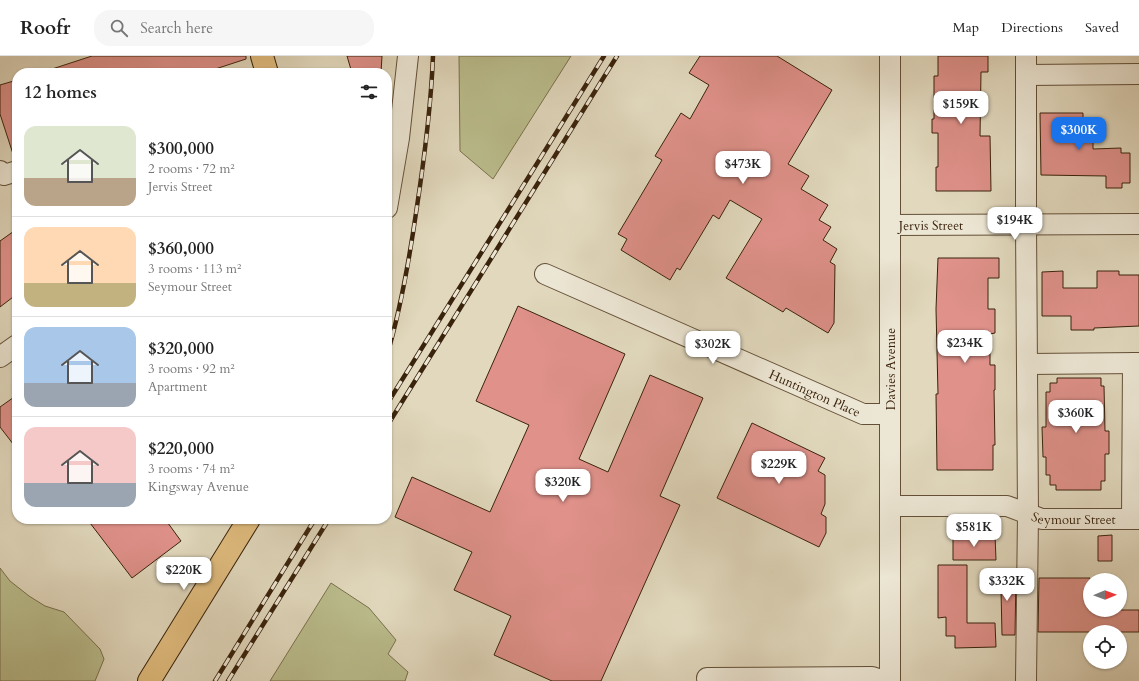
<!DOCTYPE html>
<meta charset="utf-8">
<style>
:root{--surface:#fff;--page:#f6f6f6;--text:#222;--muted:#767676;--line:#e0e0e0;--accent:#1a73e8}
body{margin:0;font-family:Cardo,serif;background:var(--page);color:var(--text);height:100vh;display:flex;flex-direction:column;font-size:15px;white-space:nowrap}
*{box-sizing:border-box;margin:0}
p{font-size:13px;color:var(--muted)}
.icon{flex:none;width:22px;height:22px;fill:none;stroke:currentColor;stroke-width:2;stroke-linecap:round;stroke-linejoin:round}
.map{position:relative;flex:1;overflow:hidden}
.drawer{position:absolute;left:12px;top:12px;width:380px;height:456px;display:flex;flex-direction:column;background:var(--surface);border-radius:16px;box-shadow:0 1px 3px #0004}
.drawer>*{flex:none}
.needle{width:26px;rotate:89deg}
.tools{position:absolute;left:1083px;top:517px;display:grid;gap:8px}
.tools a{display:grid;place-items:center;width:44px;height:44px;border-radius:50%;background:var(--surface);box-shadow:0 1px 3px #0004;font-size:20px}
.price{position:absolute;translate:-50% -34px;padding:0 9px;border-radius:8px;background:#fff;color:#222;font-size:13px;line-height:26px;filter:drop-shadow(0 1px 2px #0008)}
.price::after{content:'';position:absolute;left:50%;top:24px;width:12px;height:9px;margin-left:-6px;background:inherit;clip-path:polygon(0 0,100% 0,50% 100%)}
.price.active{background:var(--accent);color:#fff}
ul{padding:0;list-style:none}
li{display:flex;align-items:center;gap:12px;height:100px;padding:0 12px}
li+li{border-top:1px solid var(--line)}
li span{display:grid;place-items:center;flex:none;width:112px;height:80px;border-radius:12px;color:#555}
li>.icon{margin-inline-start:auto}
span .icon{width:48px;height:48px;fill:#fffc;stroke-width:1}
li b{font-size:17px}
h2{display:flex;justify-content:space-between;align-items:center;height:48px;padding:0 12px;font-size:17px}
header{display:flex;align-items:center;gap:24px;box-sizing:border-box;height:56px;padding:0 20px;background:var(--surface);border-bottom:1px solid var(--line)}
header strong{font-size:19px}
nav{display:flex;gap:22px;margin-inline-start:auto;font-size:14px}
.search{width:280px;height:36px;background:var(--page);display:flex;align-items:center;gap:10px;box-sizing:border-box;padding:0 14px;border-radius:16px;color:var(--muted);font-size:15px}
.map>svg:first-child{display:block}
.green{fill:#babc8c;stroke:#7a704c}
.building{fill:#df918a;stroke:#3a230c}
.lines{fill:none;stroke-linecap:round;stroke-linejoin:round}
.minor-casing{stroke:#645038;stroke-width:22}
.major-casing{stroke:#3a230c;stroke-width:24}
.minor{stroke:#ece6d4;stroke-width:20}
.major{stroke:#e0bc7e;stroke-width:22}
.rail-casing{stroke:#3a230c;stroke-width:4.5}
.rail{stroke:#ece6d4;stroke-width:3;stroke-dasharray:9;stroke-linecap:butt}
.labels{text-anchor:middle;stroke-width:3.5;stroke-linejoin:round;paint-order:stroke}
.street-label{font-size:13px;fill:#3a230c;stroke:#ece6d4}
</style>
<header>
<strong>Roofr</strong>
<div class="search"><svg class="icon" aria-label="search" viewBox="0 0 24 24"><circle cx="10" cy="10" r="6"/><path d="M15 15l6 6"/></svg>Search here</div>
<nav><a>Map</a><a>Directions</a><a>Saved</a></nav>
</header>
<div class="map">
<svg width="1139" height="625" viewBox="0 0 1139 625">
<rect width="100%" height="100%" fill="#e1d8bd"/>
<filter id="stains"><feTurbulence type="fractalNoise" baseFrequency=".005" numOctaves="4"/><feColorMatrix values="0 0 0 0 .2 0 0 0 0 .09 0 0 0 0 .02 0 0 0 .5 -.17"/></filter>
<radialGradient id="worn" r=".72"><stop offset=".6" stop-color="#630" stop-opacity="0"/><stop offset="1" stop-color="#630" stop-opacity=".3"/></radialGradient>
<!-- green -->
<g class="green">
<polygon points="459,0 571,0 493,123 460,95"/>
<polygon points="0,512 10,525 29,540 45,550 64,556 100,593 104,603 95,625 0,625"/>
<polygon points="331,527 369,552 396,584 388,598 408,616 405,625 270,625"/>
</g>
<!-- building -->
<g class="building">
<polygon points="92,0 246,0 246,3 203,17 49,17 49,14"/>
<polygon points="347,0 382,0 381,17 352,17"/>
<polygon points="700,0 777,0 832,34 788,108 809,120 801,133 828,149 819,164 831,171 823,184 837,193 830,206 835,209 834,267 828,277 786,252 783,256 726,222 762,163 730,144 719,163 713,159 680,214 677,212 670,224 621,194 627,183 618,178 662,104 655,100 681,57 690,63 709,29 689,17"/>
<polygon points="938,0 988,0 988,16 981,16 980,80 990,80 991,135 936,135 936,111 938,111 938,77 932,77 932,63 934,63 934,20 938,20"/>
<polygon points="17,24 17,101 14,101 0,58 0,29"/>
<polygon points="1040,57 1083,57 1083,62 1093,62 1093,93 1121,92 1121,97 1130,97 1130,127 1122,127 1122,132 1106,132 1106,120 1041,119"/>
<polygon points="17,173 17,238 0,251 0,185"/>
<polygon points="938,202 999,202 999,222 988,222 988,253 995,253 995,277 990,278 990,309 995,309 995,334 994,334 995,389 993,389 993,414 937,414 936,338 938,338 936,253"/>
<polygon points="1063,215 1063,232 1097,232 1097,215 1119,215 1119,219 1139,219 1139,270 1094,272 1094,274 1071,274 1071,260 1042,260 1042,216"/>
<polygon points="518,250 625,298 579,403 608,416 650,319 703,342 660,440 680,449 601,625 552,625 494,599 511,560 454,534 472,496 395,461 412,421 490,456 529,369 476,345"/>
<polygon points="1057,322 1101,322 1101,330 1104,330 1105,375 1109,375 1109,398 1105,398 1105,425 1101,425 1101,434 1056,434 1056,429 1050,429 1050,419 1046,419 1046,401 1043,401 1042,371 1046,371 1046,336 1050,336 1050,327 1057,327"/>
<polygon points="17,339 17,393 0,371 0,351"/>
<polygon points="752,367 825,402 818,415 825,419 825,448 821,458 826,461 826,477 819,491 717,442"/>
<polygon points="87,463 165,463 181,485 132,522"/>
<polygon points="953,479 995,479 996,504 953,504"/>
<polygon points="1112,479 1112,505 1098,505 1098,480"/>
<polygon points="938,509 967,509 967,567 995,567 996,591 955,592 955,580 946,580 946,561 938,562"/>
<polygon points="995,518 1016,518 1015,579 1002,579 1001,534 995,534"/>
<polygon points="1039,522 1090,522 1090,554 1139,554 1139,576 1038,576"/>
</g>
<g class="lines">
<!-- minor casing -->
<g class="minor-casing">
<g id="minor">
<polyline points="890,0 890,625"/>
<polyline points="1026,0 1026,169 1028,458 1026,625"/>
<polyline points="1026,19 1139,18"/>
<polyline points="0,115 4,119 17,115"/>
<polyline points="387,152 399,82 408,0"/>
<path id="s1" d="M891 169 1139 168"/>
<path id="s2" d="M545 218 863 358H890"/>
<polyline points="0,301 17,289"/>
<polyline points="1028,308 1139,307"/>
<path id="s3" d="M890 450H1007L1042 463H1139"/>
<polyline points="1132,463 1133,307"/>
<polyline points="707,622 872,621 884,625"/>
</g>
</g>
<!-- major casing -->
<g class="major-casing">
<g id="major">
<polyline points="262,0 267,17"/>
<polyline points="149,625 249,463"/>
</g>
</g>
<!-- minor -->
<use href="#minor" class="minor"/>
<!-- major -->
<use href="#major" class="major"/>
<!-- rail casing -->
<g class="rail-casing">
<g id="rail">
<path d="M387 299C401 252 409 205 416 157 424 105 431 52 433 0"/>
<polyline points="387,348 604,0"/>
<polyline points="387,370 617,0"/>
<polyline points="215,625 315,463"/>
<polyline points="228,625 329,463"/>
</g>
</g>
<!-- rail -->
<use href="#rail" class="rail"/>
</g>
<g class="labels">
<!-- street labels -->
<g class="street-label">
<text dy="5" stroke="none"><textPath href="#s1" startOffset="40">Jervis Street</textPath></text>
<text transform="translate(890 313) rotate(-90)" y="5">Davies Avenue</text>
<text dy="5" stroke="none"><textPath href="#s2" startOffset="295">Huntington Place</textPath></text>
<text dy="5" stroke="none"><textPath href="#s3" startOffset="186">Seymour Street</textPath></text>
</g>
</g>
<rect width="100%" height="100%" filter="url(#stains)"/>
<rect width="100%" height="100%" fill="url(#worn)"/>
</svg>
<div class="tools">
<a><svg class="needle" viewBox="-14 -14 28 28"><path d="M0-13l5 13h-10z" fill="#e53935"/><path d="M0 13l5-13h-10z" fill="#767676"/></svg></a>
<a><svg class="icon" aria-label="locate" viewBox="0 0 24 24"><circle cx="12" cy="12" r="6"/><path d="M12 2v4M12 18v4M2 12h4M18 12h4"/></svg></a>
</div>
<b class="price" style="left:961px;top:69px">$159K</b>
<b class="price active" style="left:1079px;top:95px">$300K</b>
<b class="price" style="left:743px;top:129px">$473K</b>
<b class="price" style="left:1015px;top:185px">$194K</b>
<b class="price" style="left:965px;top:308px">$234K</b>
<b class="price" style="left:713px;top:309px">$302K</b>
<b class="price" style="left:1076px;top:378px">$360K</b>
<b class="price" style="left:779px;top:429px">$229K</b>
<b class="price" style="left:563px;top:447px">$320K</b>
<b class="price" style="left:974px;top:492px">$581K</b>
<b class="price" style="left:184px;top:535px">$220K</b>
<b class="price" style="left:1007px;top:546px">$332K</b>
<section class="drawer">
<h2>12 homes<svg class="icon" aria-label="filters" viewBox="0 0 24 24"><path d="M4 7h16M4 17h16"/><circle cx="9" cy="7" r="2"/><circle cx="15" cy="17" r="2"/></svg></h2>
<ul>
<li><span style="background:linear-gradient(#dfe7d0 65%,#b9a48a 0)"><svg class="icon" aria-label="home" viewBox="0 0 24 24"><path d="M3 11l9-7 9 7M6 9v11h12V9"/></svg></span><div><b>$300,000</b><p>2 rooms · 72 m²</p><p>Jervis Street</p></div></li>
<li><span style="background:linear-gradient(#ffd9b3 70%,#c2b280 0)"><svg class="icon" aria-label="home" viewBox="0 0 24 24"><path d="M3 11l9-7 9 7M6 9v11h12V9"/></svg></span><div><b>$360,000</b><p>3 rooms · 113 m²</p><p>Seymour Street</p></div></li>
<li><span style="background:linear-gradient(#a9c7e8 70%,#9aa5b1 0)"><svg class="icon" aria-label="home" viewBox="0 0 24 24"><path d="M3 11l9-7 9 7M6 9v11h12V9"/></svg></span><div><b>$320,000</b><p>3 rooms · 92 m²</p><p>Apartment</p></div></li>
<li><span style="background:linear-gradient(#f6c9c9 70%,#9aa5b1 0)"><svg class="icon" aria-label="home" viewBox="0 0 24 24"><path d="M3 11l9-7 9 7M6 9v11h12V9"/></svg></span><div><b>$220,000</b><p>3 rooms · 74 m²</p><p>Kingsway Avenue</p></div></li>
</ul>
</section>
</div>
